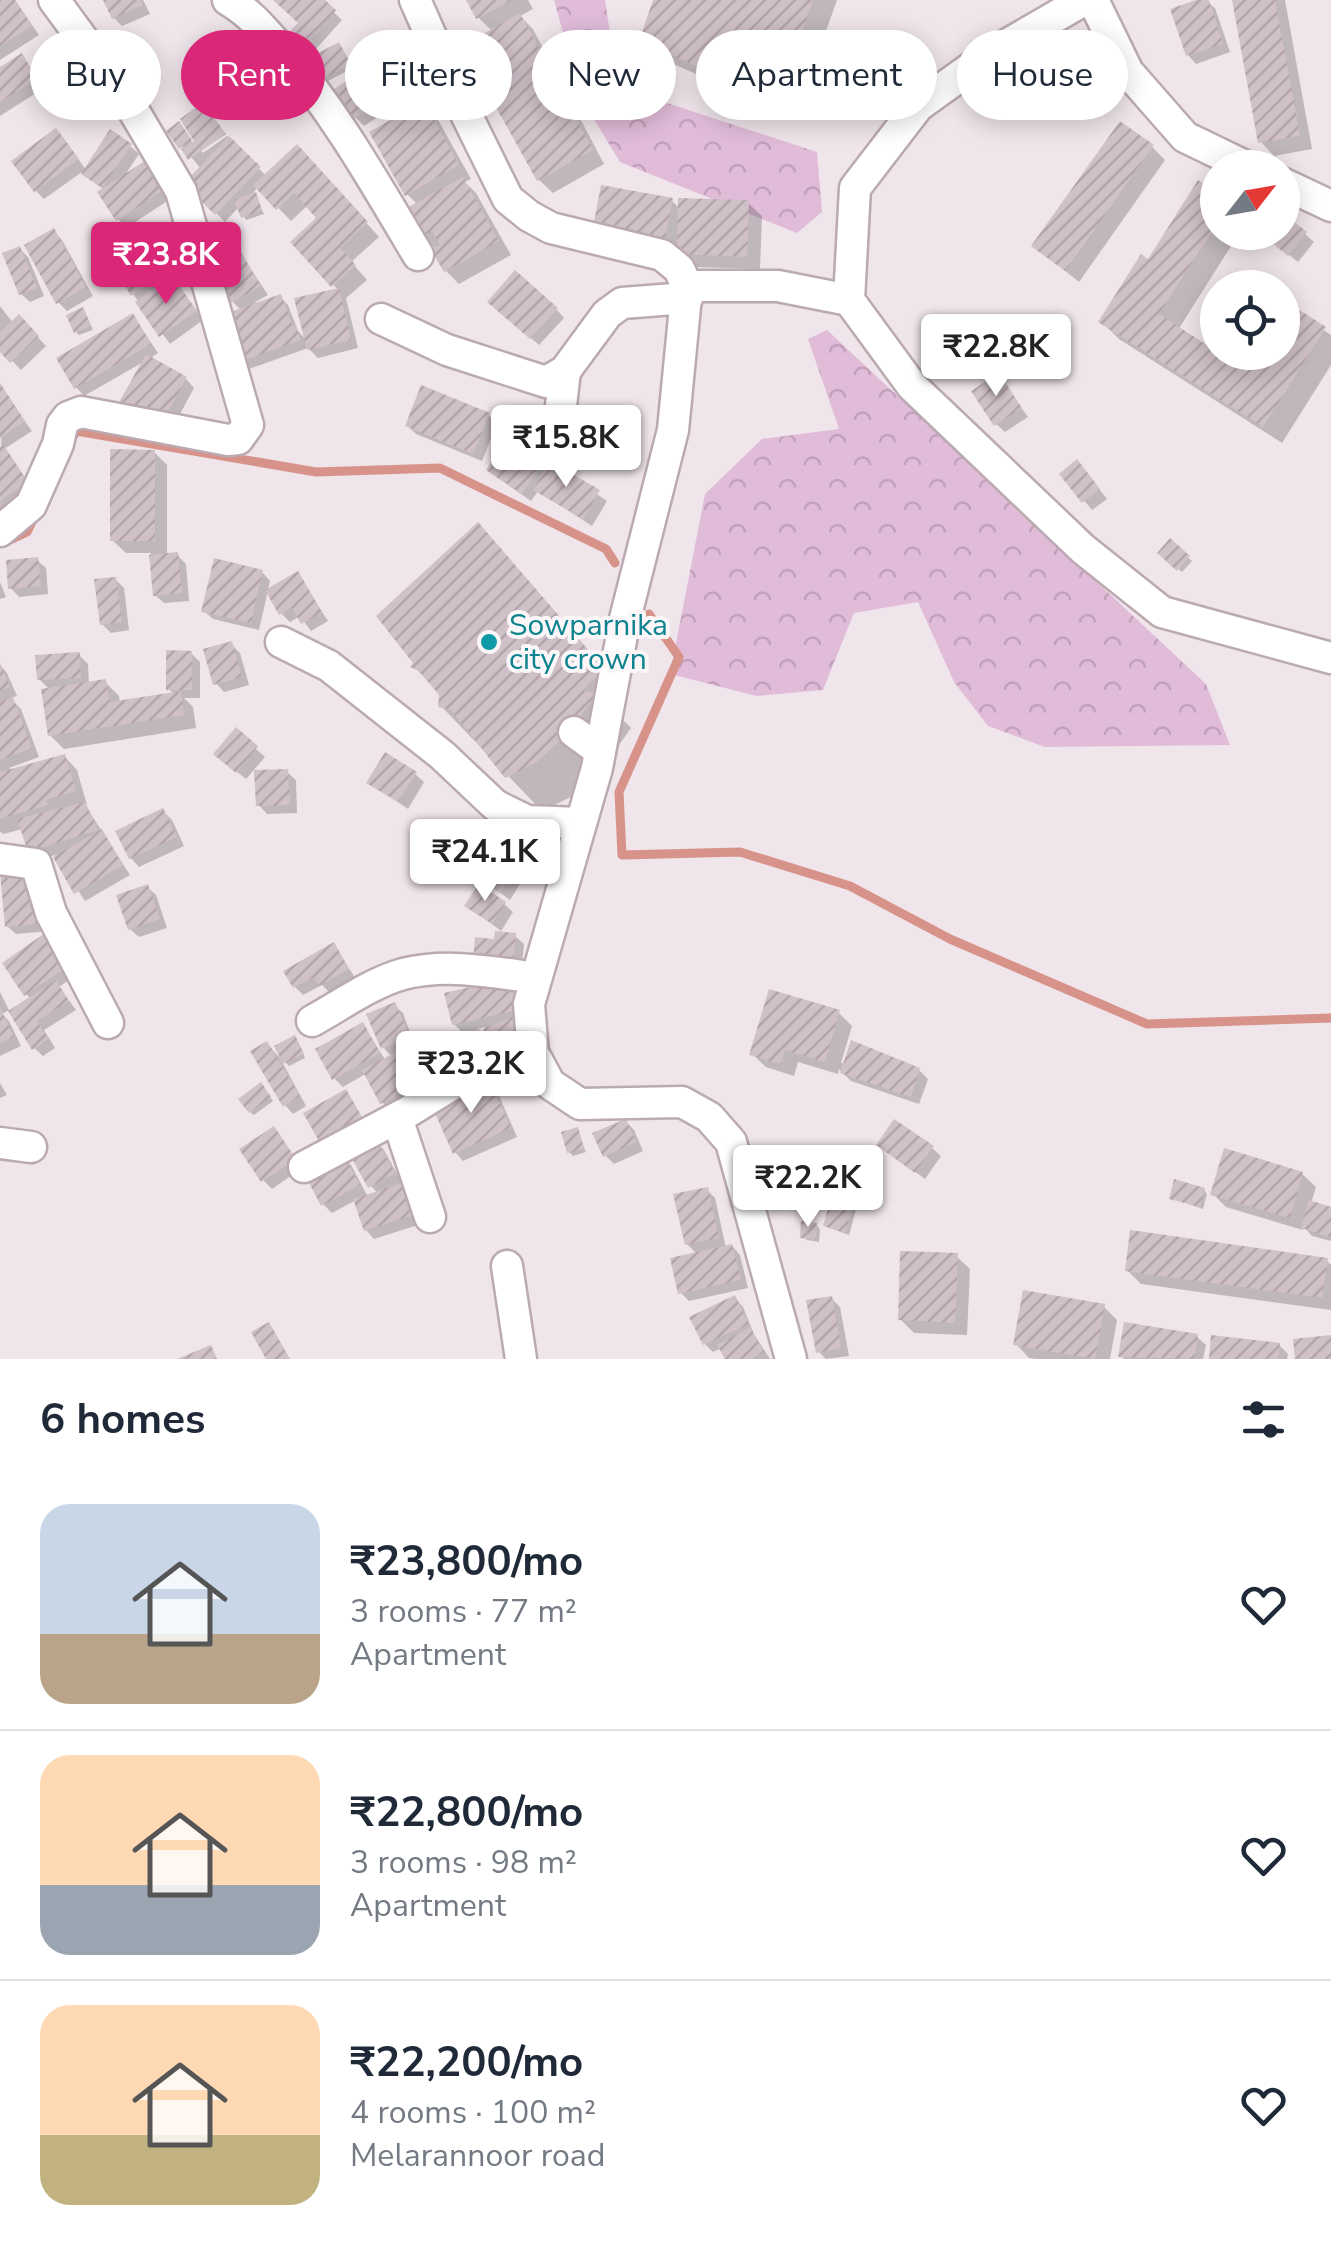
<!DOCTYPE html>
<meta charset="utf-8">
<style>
:root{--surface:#fff;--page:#f6f6f7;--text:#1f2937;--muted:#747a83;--line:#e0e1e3;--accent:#db2777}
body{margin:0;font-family:"Nunito Sans",sans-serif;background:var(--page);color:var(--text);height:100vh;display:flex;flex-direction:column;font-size:38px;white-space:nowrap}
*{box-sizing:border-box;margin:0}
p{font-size:32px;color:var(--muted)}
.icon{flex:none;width:55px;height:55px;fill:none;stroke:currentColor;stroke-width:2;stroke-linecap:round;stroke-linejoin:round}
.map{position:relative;height:1359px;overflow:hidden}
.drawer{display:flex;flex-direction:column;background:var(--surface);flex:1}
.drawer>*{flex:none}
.hud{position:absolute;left:30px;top:30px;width:1272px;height:90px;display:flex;gap:20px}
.needle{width:65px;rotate:59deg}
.buttons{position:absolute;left:1200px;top:150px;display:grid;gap:20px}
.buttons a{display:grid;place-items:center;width:100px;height:100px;border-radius:50%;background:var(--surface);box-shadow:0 5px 25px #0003;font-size:50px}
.price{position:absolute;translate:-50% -85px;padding:0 22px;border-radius:10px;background:#fff;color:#222;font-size:32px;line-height:65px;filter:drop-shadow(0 2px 5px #0008)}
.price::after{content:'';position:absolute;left:50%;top:60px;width:30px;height:22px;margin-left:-15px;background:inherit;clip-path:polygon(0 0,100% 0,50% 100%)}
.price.selected{background:var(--accent);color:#fff}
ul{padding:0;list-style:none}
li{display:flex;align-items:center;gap:30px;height:250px;padding:0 40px}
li+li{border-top:2px solid var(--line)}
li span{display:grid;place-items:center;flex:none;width:280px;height:200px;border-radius:30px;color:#555}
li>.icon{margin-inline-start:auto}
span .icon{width:120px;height:120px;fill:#fffc;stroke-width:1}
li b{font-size:42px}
h2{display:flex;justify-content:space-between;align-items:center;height:120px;padding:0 40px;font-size:42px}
.tag{padding:0 35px;border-radius:45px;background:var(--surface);box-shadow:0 5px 25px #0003;font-size:35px;line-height:90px}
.tag.selected{background:var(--accent);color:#fff}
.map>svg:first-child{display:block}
.forest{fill:url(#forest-crowns)}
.shadow{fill:#0003;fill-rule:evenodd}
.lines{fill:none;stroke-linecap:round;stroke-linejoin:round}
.stream{stroke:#d7928a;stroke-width:9}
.building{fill:url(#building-hatch)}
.minor-casing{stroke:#bbaab1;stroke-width:35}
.minor{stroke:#fff;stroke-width:30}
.culture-dot{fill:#0f9aa8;stroke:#fbf6f8;stroke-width:4}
.labels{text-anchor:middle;stroke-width:8;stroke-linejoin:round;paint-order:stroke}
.culture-label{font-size:30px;fill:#0d838f;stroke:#fbf6f8;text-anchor:start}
</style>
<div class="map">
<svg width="1331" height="1359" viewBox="0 0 1331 1359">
<defs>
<pattern id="forest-crowns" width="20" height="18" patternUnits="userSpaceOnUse" patternTransform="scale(2.5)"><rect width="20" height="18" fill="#e1bcd9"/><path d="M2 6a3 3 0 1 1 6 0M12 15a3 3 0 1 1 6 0" fill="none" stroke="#c2a1ba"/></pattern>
<pattern id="building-hatch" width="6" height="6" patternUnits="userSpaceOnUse" patternTransform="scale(2.5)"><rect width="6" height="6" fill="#d0c0c8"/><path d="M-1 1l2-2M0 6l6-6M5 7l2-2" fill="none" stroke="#b4a5ac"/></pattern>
</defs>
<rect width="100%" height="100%" fill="#efe5ea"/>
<!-- forest -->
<g class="forest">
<polygon points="554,0 605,0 618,87 817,152 822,212 797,233 620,162 581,98"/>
<polygon points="827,330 1206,684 1230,745 1045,747 988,726 954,682 918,602 854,613 823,690 757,696 670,674 705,494 762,439 839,429 808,339"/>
</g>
<!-- shadow -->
<g class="shadow">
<polygon points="0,0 15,0 39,35 0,60"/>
<polygon points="106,0 143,0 150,14 122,26 114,18"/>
<polygon points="276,0 326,0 323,2 342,20 308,58 287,38 301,23"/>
<polygon points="469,0 528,0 533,9 520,16 533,29 604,164 553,193 539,180 492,31 478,17"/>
<polygon points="655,0 837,0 795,118 660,58 642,40"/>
<polygon points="1204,0 1215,8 1230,52 1196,64 1188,55"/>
<polygon points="1235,0 1285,0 1312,149 1274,156 1261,142"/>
<polygon points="342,49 353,68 326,82 323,79"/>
<polygon points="21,57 44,88 0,116 0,70"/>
<polygon points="369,69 395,106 364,126 356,118"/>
<polygon points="423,104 437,118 471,179 465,182 476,193 511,255 459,284 446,271 437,250 423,236 418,205 407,194"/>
<polygon points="203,105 224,132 200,149 203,153 227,136 266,176 311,161 379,237 351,262 367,280 346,298 358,348 318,358 308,348 249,369 241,360 241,310 233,302 238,250 268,295 255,302 257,305 280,297 288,305 298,331 307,341 339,291 294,242 320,218 308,205 291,221 258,187 253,193 264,214 246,220 239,207 225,222 197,194 202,189 201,169 170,131 182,128 193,144"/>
<polygon points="64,139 86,170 130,146 139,154 123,178 146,163 172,198 126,228 118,219 104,190 82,172 44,199 36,191"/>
<polygon points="1152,147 1165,160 1079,282 1034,246"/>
<polygon points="1218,196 1218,232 1240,232 1178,330 1248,374 1282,352 1290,307 1331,335 1331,365 1282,443 1119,339 1101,321 1149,262"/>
<polygon points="672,201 681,210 748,203 762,216 760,269 693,267 608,245"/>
<polygon points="54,231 62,240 93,296 67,311 58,302"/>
<polygon points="1261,232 1305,234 1314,242 1298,262"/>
<polygon points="20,249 28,257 44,296 30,302 21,294"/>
<polygon points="139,257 161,287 180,287 203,320 170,344 133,294"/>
<polygon points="0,306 13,323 19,317 46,346 21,370 0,348"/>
<polygon points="556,309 564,318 539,345 499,310"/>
<polygon points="86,314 93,330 79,335 76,332"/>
<polygon points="133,316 158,353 149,359 186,379 194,388 172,429 145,361 84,396 76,387"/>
<polygon points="998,376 1028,417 1005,432 996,424"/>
<polygon points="2,390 32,431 4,449 35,492 0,515"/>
<polygon points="488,415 497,423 482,461 416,434 408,426"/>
<polygon points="154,452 167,465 167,556 177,555 186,564 189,601 164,603 155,595 151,553 126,553 112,540"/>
<polygon points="546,459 607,501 592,526 538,491 531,501 498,478"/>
<polygon points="1085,471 1107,499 1092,510 1062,474"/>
<polygon points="1170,542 1192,561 1182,572 1160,553"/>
<polygon points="495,543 620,687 606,703 631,728 602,769 573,796 542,811 441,706 442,695 414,667"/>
<polygon points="37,560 46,568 48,594 19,597 11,588"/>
<polygon points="262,572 270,581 259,630 213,619 204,611"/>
<polygon points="297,574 328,621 311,631 300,616 290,622 281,613"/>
<polygon points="115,579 124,588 129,630 111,633 102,624"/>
<polygon points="0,582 6,597 0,599"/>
<polygon points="231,644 240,653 249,685 224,692 216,683"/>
<polygon points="191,653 200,662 200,698 184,698 193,707 196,728 64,749 50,735 50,690 39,679 79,655 88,664 89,685 105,682 119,696 120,703 174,694 169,689"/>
<polygon points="0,665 7,673 17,696 10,698 21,709 39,757 9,768 11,772 64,756 77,770 87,805 85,805 130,875 85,901 55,855 39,860 23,829 3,834 0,831"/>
<polygon points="236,731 265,757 246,779 225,762"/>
<polygon points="287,772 296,780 297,813 267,814 259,805"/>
<polygon points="415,774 424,782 408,809 369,782"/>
<polygon points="163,811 172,820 184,846 139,867 131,858"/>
<polygon points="507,843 533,863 510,900 483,880"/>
<polygon points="455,854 459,857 452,870 432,859"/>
<polygon points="32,873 51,931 16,934 7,926"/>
<polygon points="147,887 156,895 167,928 139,937 130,929"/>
<polygon points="504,904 513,912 501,931 467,905"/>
<polygon points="48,935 77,974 59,987 76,1010 44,1030 55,1048 43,1056 34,1048 31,999 26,994"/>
<polygon points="515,936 524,944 521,974 496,942"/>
<polygon points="334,946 356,979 330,993 322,985 303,995 295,987"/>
<path d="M516 979 537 1048 504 1061 489 1046 494 1067 457 1076 448 1067 465 1035 454 1024ZM485 1027 492 1045 477 1029Z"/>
<polygon points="0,992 9,1010 2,1014 9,1021 21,1046 0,1056"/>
<polygon points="394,1005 403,1013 415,1046 424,1054 440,1085 390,1111 382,1102 367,1073 343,1087 334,1078 363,1025 386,1061 392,1057 382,1046"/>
<polygon points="839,1013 852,1026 841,1063 919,1070 928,1079 919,1104 851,1081 839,1069 838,1074 798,1062 794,1076 766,1067 752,1054"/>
<polygon points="298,1042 305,1058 289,1066 283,1060"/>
<polygon points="267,1044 280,1058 306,1106 293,1114 285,1105"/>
<polygon points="488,1082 497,1091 517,1137 463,1161 455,1152"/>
<polygon points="0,1083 7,1095 0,1098"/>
<polygon points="264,1089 273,1101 254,1115 250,1112"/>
<polygon points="345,1092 373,1135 340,1154 351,1165 368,1197 378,1193 371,1186 376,1142 384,1150 424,1223 374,1239 366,1230 356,1200 332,1213 323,1204"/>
<polygon points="626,1122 634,1130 643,1151 614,1164 605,1155"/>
<polygon points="274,1130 302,1168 272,1189 263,1180"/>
<polygon points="577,1130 586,1152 573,1156 569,1152"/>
<polygon points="879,1145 932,1148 941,1156 925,1179"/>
<polygon points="1302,1174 1316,1187 1311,1203 1331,1209 1331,1241 1312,1236 1304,1227 1303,1230 1226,1207 1213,1194"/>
<polygon points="707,1190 715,1198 726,1248 732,1246 740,1255 748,1288 689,1301 681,1293 697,1254 687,1244"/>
<polygon points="1204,1190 1207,1194 1203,1209 1171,1198"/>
<polygon points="854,1202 857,1206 849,1235 825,1226"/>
<polygon points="816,1225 820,1229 819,1242 807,1240 803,1237"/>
<polygon points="956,1256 970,1269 967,1335 914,1333 900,1319"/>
<polygon points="1326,1260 1331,1265 1331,1310 1141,1284 1127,1270"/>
<polygon points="735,1298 743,1307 754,1334 770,1359 728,1359 722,1348 713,1352 705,1344"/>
<polygon points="831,1298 840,1307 849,1356 826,1359 819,1352"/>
<polygon points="1104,1307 1117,1320 1110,1359 1037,1359 1029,1358 1016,1344"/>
<polygon points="1197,1337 1206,1345 1203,1359 1124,1359 1121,1356"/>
<polygon points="1279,1345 1288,1354 1287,1359 1211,1359"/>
</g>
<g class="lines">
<!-- stream -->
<g class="stream">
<polyline points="72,439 76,431 316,472 440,468 606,549 615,563"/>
<polyline points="8,541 27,532 35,516"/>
<polyline points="649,614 679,657 619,792 622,855 740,852 850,886 950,939 1147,1024 1331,1018"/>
</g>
</g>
<!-- building -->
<g class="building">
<polygon points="0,0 15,0 32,26 0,46"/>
<polygon points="103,0 141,0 143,5 112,19"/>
<polygon points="273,0 325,0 336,10 298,52 283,38 298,23"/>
<polygon points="466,0 512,0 476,19"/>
<polygon points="653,0 813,0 777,102 639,41"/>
<polygon points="1196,0 1209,0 1223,44 1186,56 1170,9"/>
<polygon points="1232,0 1275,0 1300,136 1258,143"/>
<polygon points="520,13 593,150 537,181 462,46"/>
<polygon points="339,42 351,64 321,80 309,58"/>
<polygon points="22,53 37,79 0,102 0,67"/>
<polygon points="369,66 389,96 354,119 334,89"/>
<polygon points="424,101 459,165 405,196 369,132"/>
<polygon points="203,102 226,134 188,160 181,149 194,141 180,119"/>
<polygon points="179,121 192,140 179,149 166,131"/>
<polygon points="1120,121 1154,145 1065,271 1031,246"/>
<polygon points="56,128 79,159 34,192 11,161"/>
<polygon points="110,129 132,144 102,188 81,174"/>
<polygon points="229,136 261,167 215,215 194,194 199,189 188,179"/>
<polygon points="297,144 368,222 340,248 356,265 331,287 290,242 316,218 294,193 276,210 253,185"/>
<polygon points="146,160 165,189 116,221 97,192"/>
<polygon points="463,177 499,241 444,272 431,250 440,245 432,231 421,237 405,209"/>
<polygon points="1198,180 1218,193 1218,222 1159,314 1247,371 1259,352 1282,352 1282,315 1290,304 1326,327 1263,427 1098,322 1141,254 1148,259"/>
<polygon points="601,185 673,198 664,246 592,233"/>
<polygon points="256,192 262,210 241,218 234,200"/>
<polygon points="678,198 749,200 747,257 677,254"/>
<polygon points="1282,212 1307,232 1288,256 1259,232 1282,232"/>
<polygon points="54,228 86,287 56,304 24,245"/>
<polygon points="20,246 37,288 19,295 2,253"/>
<polygon points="238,247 261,286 231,303 209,264"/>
<polygon points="140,254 156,280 131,296 115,269"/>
<polygon points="515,270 558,308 530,339 487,302"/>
<polygon points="172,276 197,311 159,337 135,302"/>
<polygon points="339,288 351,340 307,350 294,298"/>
<polygon points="281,294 293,327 296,326 301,340 239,362 222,315"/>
<polygon points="83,307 91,326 74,333 66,315"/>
<polygon points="133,313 151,344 74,389 56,358"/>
<polygon points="19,314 39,336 10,363 0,352 0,332"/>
<polygon points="146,354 187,377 162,422 117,406"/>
<polygon points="999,373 1022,408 994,426 971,391"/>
<polygon points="0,383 25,421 0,438"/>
<polygon points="421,385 490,413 473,454 405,426"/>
<polygon points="511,432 547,457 522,494 486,470"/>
<polygon points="3,444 28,482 0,501 0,447"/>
<polygon points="110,449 155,450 155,541 110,541"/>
<polygon points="1077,459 1100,489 1082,503 1059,474"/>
<polygon points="550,461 600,490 583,519 533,490"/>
<polygon points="478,522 604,668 582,691 598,692 567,734 537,762 505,778 451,710 438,707 439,695 419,671 410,667 413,663 376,616"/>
<polygon points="1170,538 1190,556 1177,571 1157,553"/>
<polygon points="178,552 182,593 153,596 149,555"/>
<polygon points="38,557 41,586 8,589 6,560"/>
<polygon points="214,558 263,570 251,623 201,612"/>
<polygon points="298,571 322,612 301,624 292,608 279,615 265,590"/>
<polygon points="116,577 122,622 100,625 94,579"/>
<polygon points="232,641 242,677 213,685 203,649"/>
<polygon points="166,650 192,651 192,690 166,690"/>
<polygon points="80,652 81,678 37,680 35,655"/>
<polygon points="0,663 10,687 0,691"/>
<polygon points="106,679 110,702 181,691 184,715 48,736 41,689"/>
<polygon points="13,697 32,748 0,760 0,702"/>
<polygon points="236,727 258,746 236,773 213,754"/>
<polygon points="385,752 417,772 398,802 366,783"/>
<polygon points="65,754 76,791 46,800 48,805 0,819 0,772"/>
<polygon points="288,769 290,805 256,806 254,770"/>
<polygon points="85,802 98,830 28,852 17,819"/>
<polygon points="163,808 177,837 129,859 115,831"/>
<polygon points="102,829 123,865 74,894 53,857"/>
<polygon points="434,839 457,852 448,868 425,856"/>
<polygon points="506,839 526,852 500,893 480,880"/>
<polygon points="33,871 44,923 5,927 0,872"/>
<polygon points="148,884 160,919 128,930 116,895"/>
<polygon points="479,884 506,902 492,924 464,906"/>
<polygon points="48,931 70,965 24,996 2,963"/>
<polygon points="495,931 516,933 513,966 473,963 475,937 494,939"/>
<polygon points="334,942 349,969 319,986 314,977 293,988 283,971"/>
<polygon points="517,976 525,1008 452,1025 444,993"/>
<polygon points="56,980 69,1001 37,1021 48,1039 32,1050 8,1011"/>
<polygon points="769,989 840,1010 825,1062 785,1050 781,1064 749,1055"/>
<polygon points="395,1002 410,1037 381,1049 366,1014"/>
<polygon points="0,1007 14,1037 0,1044"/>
<polygon points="520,1014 530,1039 493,1054 483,1029"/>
<polygon points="363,1022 380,1053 332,1080 315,1049"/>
<polygon points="480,1029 487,1059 446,1069 439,1039"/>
<polygon points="295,1035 304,1054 283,1064 274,1046"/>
<polygon points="851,1040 920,1068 911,1097 840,1073"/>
<polygon points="267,1041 300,1096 283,1107 250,1051"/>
<polygon points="415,1042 433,1076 380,1104 362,1070"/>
<polygon points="489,1079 511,1128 453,1154 431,1104"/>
<polygon points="261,1082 271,1097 249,1113 238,1099"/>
<polygon points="346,1089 367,1126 324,1150 303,1113"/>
<polygon points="626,1119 636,1142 603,1157 592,1133"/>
<polygon points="894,1119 934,1146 915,1173 876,1145"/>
<polygon points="274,1126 296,1159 261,1182 239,1149"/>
<polygon points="578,1127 584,1149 567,1153 561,1132"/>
<polygon points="376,1139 395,1173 368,1188 349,1153"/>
<polygon points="1224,1148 1303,1172 1290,1218 1210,1195"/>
<polygon points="343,1154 360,1185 321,1206 305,1175"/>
<polygon points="1174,1179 1205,1188 1200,1207 1169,1199"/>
<polygon points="406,1182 417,1214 364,1231 353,1199"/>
<polygon points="708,1187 719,1238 685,1245 673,1194"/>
<polygon points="832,1193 855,1200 845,1233 823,1226"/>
<polygon points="1309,1200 1331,1207 1331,1237 1301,1228"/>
<polygon points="801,1221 817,1223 816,1239 800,1238"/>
<polygon points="1130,1230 1328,1258 1322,1298 1125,1271"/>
<polygon points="732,1244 741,1280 678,1294 670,1258"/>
<polygon points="900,1251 958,1253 955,1323 898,1320"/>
<polygon points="1023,1290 1105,1304 1095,1359 1013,1345"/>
<polygon points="735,1295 749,1324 703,1345 689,1317"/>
<polygon points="832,1296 841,1348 816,1353 806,1300"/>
<polygon points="269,1322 290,1359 266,1359 251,1332"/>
<polygon points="1124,1322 1198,1334 1194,1359 1118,1357"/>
<polygon points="750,1327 764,1352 752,1359 725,1359 717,1345"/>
<polygon points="1211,1335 1280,1343 1278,1359 1209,1359"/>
<polygon points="1331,1335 1331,1359 1295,1359 1293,1339"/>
<polygon points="211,1345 217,1359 177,1359"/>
</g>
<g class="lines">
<!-- minor casing -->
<g class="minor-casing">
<g id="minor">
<path d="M228 0C249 12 263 29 279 47 334 110 375 183 418 255"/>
<polyline points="415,0 463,108 508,199 529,216 551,228 662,255 679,269 687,286 673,430 625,619 597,768 529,1004 533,1053 550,1084 580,1104 682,1102 709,1117 731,1142 791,1359"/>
<polyline points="1084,0 989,55 918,106 855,188 849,300 912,386 1083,549 1162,612 1331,658"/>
<polyline points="1093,0 1128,72 1185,137 1249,168"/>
<polyline points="1282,183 1331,206"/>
<polyline points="687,286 778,286 849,300"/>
<polyline points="381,319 447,350 546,382 565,371 607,314 622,303 687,298"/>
<polyline points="557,440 565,371"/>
<polyline points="0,531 31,505 58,444 62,425 68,417 81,412 228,440 238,439 248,425 181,191 128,101 54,0"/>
<polyline points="281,642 329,666 442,755 495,805 527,821 581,823"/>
<polyline points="574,732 600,751"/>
<polyline points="0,859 36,864 51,913 108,1023"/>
<path d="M312 1021C341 1005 371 983 403 974 446 963 493 972 536 978"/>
<polyline points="397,1118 430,1217"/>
<polyline points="0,1143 31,1147"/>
<polyline points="304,1167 406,1113 471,1073 538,1062"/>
<polyline points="507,1266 521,1359"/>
</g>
</g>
<!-- minor -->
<use href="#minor" class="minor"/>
</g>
<!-- markers -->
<circle class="culture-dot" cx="489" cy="642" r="10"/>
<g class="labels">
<!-- culture labels -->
<g class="culture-label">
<text x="509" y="635">Sowparnika<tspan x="509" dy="34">city crown</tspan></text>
</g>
</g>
</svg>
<div class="buttons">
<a><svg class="needle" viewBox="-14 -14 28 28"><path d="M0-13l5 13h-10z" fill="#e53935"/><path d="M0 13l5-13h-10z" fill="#747a83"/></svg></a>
<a><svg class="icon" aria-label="locate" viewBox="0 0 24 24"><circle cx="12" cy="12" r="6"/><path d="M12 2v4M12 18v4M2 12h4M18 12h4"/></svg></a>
</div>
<b class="price selected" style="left:166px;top:307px">₹23.8K</b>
<b class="price" style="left:996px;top:399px">₹22.8K</b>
<b class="price" style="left:566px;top:490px">₹15.8K</b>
<b class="price" style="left:485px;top:904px">₹24.1K</b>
<b class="price" style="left:471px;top:1116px">₹23.2K</b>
<b class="price" style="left:808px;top:1230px">₹22.2K</b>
<div class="hud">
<a class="tag">Buy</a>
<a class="tag selected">Rent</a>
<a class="tag">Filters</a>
<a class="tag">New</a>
<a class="tag">Apartment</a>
<a class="tag">House</a>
</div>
</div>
<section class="drawer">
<h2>6 homes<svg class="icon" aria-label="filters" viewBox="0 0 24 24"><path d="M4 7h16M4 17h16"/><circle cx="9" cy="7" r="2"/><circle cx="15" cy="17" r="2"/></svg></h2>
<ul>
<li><span style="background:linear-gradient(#c9d6e8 65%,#b9a48a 0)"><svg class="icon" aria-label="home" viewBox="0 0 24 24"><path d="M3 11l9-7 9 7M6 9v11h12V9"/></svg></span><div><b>₹23,800/mo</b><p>3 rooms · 77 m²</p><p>Apartment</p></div><svg class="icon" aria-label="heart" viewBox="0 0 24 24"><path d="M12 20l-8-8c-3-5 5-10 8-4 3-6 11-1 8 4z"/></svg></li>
<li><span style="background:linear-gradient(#ffd9b3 65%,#9aa5b1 0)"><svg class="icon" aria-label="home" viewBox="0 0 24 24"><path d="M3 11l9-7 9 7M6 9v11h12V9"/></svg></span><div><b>₹22,800/mo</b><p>3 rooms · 98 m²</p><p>Apartment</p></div><svg class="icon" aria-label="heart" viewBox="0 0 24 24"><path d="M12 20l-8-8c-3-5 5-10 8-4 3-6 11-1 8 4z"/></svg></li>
<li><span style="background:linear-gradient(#ffd9b3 65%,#c2b280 0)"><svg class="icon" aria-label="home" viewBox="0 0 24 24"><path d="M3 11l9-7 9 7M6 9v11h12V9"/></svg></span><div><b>₹22,200/mo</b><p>4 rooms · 100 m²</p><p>Melarannoor road</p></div><svg class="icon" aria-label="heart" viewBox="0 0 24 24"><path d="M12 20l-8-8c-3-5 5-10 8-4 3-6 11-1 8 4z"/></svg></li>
</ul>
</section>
